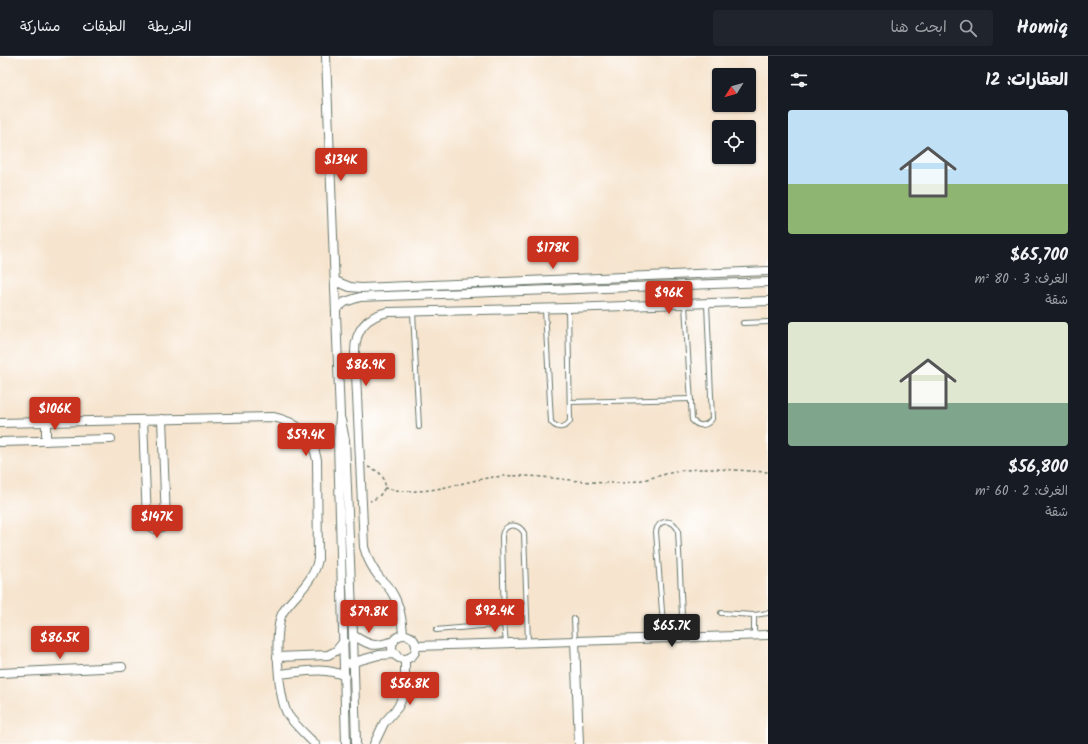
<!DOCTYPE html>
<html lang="ar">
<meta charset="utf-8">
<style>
:root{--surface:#171b24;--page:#20242c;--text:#f1f3f6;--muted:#9ea1a6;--line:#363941;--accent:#c8321e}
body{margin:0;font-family:Kalam,"Playpen Sans Arabic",sans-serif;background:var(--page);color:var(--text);direction:rtl;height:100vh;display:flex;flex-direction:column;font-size:15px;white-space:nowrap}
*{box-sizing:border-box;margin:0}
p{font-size:13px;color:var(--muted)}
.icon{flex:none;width:22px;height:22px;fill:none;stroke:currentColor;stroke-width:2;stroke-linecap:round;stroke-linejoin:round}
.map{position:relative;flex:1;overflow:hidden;direction:ltr}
.side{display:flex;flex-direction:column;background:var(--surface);width:320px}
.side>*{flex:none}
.needle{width:26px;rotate:233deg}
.tools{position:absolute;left:712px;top:12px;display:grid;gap:8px}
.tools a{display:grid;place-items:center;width:44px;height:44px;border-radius:4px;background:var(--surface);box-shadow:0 1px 3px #0004;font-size:20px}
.price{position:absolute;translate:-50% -34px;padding:0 9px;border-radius:4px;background:var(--accent);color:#fff;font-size:13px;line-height:26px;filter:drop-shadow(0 1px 2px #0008)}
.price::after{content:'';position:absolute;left:50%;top:24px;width:12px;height:9px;margin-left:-6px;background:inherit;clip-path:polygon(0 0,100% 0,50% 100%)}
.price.current{background:#222;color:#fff}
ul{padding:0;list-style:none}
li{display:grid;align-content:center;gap:8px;height:212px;padding:0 20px}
li span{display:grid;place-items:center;height:124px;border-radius:4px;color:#555}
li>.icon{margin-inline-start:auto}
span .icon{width:72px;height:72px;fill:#fffc;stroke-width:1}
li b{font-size:17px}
h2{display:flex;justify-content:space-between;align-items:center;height:48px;padding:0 20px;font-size:17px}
header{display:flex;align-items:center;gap:24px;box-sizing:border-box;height:56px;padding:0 20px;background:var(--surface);border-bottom:1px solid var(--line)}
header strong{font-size:19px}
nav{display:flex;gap:22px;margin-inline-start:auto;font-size:14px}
.search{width:280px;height:36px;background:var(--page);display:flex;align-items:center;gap:10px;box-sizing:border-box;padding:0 14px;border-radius:4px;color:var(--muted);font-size:15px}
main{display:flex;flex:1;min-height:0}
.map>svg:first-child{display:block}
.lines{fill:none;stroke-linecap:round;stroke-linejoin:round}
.lane-casing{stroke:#6a776a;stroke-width:6}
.street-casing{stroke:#6a776a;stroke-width:10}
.path{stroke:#6a776a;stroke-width:1.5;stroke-dasharray:3 3;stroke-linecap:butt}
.lane{stroke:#fff;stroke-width:4}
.street{stroke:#fff;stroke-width:8}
</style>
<header>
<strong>Homiq</strong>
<div class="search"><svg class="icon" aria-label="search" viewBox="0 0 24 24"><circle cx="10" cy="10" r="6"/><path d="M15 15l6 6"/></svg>ابحث هنا</div>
<nav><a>الخريطة</a><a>الطبقات</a><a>مشاركة</a></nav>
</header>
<main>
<section class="side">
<h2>العقارات: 12<svg class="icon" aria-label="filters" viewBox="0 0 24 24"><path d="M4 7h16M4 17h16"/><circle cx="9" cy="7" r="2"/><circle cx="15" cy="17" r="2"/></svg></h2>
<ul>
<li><span style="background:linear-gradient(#bfe0f5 60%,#8fb573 0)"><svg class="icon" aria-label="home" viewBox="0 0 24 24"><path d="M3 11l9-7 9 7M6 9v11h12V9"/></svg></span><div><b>$65,700</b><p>الغرف: 3 · 80 m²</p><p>شقة</p></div></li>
<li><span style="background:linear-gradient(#dfe7d0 65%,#7fa58c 0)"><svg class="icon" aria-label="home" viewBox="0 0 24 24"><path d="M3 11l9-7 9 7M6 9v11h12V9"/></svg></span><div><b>$56,800</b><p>الغرف: 2 · 60 m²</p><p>شقة</p></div></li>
</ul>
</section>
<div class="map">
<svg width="768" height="688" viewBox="0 0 768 688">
<rect width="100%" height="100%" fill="#fff"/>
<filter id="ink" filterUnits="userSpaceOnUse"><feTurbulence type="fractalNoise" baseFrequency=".025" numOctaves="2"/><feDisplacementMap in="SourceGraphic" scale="8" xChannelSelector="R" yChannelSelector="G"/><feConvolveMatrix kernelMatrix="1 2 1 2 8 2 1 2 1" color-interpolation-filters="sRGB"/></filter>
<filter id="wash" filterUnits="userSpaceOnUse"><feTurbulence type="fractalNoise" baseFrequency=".012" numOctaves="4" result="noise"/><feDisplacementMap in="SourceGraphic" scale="16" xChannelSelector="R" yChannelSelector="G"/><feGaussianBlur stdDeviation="0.9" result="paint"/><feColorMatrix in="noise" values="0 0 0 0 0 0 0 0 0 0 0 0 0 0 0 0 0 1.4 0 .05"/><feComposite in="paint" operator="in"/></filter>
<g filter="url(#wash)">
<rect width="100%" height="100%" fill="#f6e4ce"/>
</g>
<g filter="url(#ink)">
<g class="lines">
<!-- lane casing -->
<g class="lane-casing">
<g id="lane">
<path d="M685 249 692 364C698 371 706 371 712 363L707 248"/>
<path d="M545 253 551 366C557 373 565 373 570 365L568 252"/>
<polyline points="413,256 419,371"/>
<polyline points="743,267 768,266"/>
<polyline points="570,346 691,343"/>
<polyline points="721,557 754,559 754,579"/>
<polyline points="754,559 768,557"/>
<polyline points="574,563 575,584"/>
<polyline points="436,574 504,568"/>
<path d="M664 582 656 476C658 463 672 462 678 474L683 581"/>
<path d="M506 587 504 568 502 480C504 467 518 466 524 477L528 586"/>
</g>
</g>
<!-- street casing -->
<g class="street-casing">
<g id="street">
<polyline points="326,0 340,360 338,385 346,688"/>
<polyline points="335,225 350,231 361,232 768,215"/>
<polyline points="336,253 345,246 360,241 768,226"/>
<polyline points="143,364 147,465 148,469 155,473 162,471 166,464 162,363"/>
<polyline points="341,364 345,384 353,579 356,688"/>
<polyline points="46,366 46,385"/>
<path d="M0 367 273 361C298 366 312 379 317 404L318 503C314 526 295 538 283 556 273 573 278 642 288 659 295 669 306 679 315 688"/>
<polyline points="0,386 111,383"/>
<path d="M353 579C371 591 375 591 394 585"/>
<path d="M403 579C402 563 400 549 391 535 388 530 383 526 379 521 372 512 367 502 364 491L355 296C355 274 367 260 388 256L568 252 768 245"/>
<circle cx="404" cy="591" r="12"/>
<polyline points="575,584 579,688"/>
<polyline points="416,590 768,579"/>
<polyline points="277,601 328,599 336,595 344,585"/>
<polyline points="350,607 379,599 396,598"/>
<polyline points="0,617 122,611"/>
<path d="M279 618C301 616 325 610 345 620"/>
<polyline points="374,688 384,667 398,651 403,640 405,629 405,603"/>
</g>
</g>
<!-- path -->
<g class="path">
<path d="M368 411C373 413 379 415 382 420 390 431 380 442 370 445"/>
<path d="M384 432C395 434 406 436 417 435 446 434 474 422 504 420 543 418 582 428 621 427 643 426 664 417 686 414 713 411 741 415 768 416"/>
</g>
<!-- lane -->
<use href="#lane" class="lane"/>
<!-- street -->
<use href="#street" class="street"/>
</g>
</g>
</svg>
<div class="tools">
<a><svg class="needle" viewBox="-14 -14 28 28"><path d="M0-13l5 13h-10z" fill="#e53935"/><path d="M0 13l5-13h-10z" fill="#9ea1a6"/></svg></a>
<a><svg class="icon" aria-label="locate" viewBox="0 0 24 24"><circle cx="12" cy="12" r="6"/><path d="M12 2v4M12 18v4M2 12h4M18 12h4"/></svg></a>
</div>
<b class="price" style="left:341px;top:126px">$134K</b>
<b class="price" style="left:553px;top:214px">$178K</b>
<b class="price" style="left:669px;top:259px">$96K</b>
<b class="price" style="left:366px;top:331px">$86.9K</b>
<b class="price" style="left:55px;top:375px">$106K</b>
<b class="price" style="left:306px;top:401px">$59.4K</b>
<b class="price" style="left:157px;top:483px">$147K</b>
<b class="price" style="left:495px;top:577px">$92.4K</b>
<b class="price" style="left:369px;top:578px">$79.8K</b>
<b class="price current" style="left:672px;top:592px">$65.7K</b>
<b class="price" style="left:60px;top:604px">$86.5K</b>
<b class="price" style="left:410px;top:650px">$56.8K</b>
</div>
</main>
